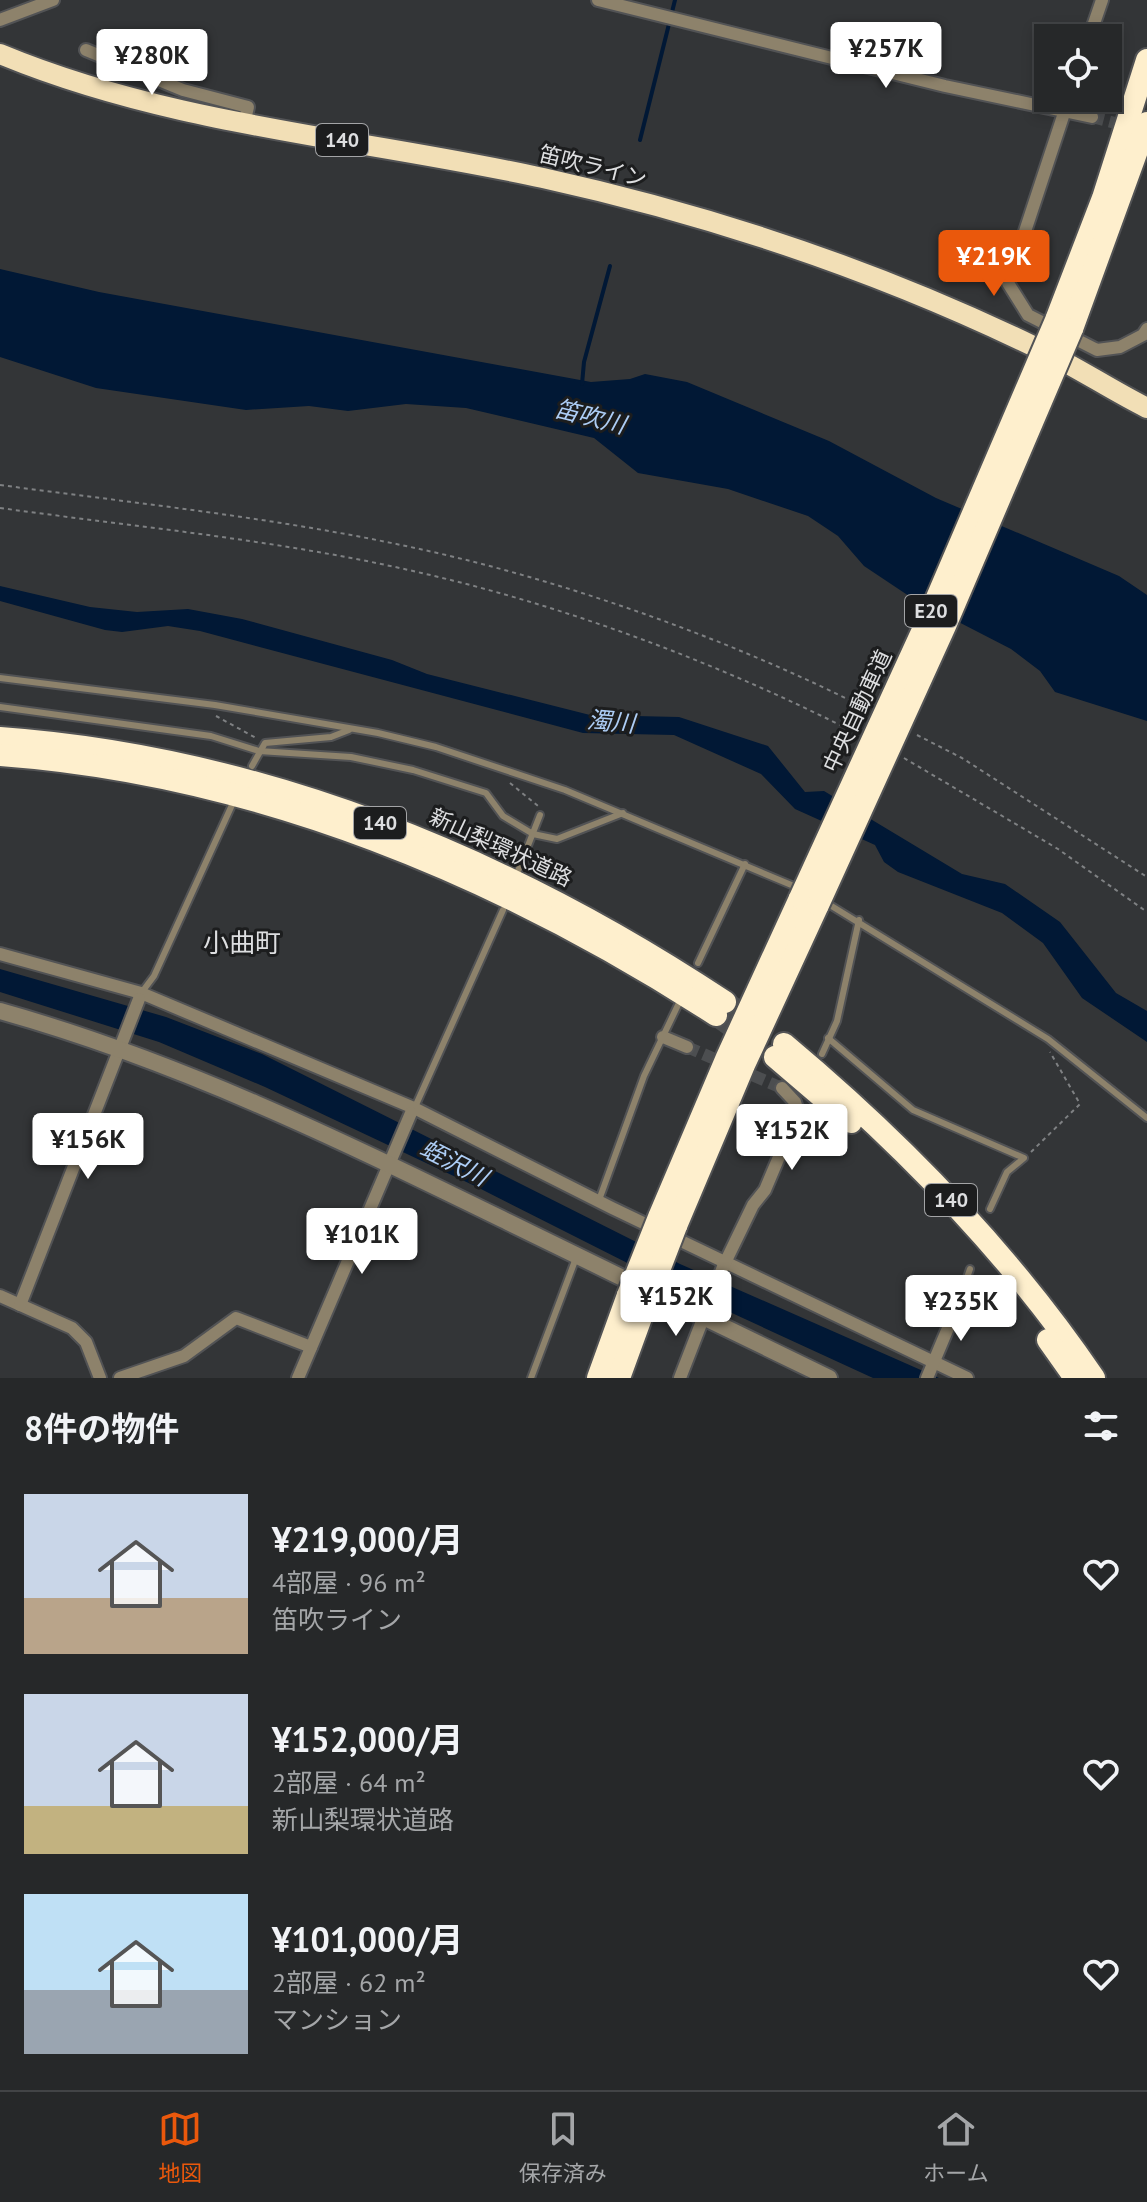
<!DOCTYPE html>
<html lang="ja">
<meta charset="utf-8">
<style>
:root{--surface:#262829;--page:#2e3031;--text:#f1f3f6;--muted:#a4a6a8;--line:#424446;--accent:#ea580c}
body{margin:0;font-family:"PT Sans","Noto Sans JP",sans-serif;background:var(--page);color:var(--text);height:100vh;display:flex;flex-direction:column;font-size:30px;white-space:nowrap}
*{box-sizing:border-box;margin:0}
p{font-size:26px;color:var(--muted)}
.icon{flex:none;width:44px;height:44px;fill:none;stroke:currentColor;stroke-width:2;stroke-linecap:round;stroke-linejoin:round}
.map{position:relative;height:1378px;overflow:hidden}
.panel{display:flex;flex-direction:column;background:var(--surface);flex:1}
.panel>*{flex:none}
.fabs{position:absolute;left:1034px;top:24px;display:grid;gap:16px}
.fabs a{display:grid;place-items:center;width:88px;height:88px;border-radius:0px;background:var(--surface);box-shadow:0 4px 12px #0003,0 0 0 2px var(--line);font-size:40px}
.price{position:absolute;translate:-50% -68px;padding:0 18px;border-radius:8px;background:#fff;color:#222;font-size:26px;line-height:52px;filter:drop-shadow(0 2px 4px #0008)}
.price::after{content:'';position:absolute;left:50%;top:48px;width:24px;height:18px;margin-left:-12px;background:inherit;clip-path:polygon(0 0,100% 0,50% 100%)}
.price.on{background:var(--accent);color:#fff}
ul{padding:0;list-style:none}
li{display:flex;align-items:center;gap:24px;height:200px;padding:0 24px}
li span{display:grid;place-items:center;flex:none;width:224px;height:160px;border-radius:0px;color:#555}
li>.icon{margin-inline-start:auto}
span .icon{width:96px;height:96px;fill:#fffc;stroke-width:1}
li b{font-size:34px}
h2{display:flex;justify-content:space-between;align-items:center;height:96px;padding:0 24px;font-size:34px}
.menu{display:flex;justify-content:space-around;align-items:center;height:112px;border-top:2px solid var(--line);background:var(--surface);font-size:22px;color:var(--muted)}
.menu a{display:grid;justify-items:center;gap:4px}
.menu .on{color:var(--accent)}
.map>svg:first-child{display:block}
.water{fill:#011835}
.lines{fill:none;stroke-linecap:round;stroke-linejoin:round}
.stream{stroke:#011835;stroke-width:4}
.minor-tunnel{stroke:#4c4e50;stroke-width:12;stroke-dasharray:12 6;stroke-linecap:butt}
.motorway-tunnel{stroke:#4c4e50;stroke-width:22;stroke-dasharray:22 11;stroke-linecap:butt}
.service-casing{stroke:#525355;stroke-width:10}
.minor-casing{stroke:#525355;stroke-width:16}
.tertiary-casing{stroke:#525355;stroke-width:20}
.trunk-casing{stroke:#525355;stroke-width:24}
.motorway-casing{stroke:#525355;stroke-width:26}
.path{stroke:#7f8183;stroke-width:2;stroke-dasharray:4 4;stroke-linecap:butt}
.service{stroke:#8d826b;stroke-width:6}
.minor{stroke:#8d826b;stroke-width:12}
.tertiary{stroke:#8d826b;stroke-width:16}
.trunk{stroke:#f2dfb6;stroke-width:20}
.motorway{stroke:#feefcd;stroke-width:22}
.motorway-bridge-casing{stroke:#525355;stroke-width:26;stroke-linecap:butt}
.motorway-bridge{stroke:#feefcd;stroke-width:22}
.labels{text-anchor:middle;stroke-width:6;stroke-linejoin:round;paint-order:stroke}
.shield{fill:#1c1d1e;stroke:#a3a4a6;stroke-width:2}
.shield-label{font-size:20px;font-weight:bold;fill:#dddee0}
.street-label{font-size:22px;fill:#dddee0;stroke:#1c1d1e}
.water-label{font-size:24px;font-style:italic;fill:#adcdf5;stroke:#1c1d1e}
.quarter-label{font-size:26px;fill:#dddee0;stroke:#1c1d1e}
</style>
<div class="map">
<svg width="1147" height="1378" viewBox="0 0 1147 1378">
<rect width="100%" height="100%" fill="#333537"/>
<!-- water -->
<g class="water">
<polygon points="0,269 99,292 591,382 630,379 645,374 687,382 829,441 936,498 1119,576 1147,595 1147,721 1055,692 1040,671 1011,649 912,598 864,566 838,536 808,516 728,489 638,473 594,438 466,408 406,404 348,411 309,406 246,410 96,388 0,357"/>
<polygon points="0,586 90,607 137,612 188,609 242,619 392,660 427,674 590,715 679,717 768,746 805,792 824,791 962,874 1005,884 1060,922 1116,993 1147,1011 1147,1042 1082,998 1043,943 1002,913 898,872 884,862 875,845 795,809 761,774 674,735 583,733 200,631 168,626 122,632 105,630 0,601"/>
<polygon points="0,969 166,1017 262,1054 680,1264 939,1378 873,1378 671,1285 477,1187 265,1087 159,1042 0,992"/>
</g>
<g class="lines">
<!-- stream -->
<g class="stream">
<polyline points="640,140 675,0"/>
<polyline points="582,384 584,362 610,266"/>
</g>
<!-- minor-tunnel -->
<g class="minor-tunnel">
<polyline points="1092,117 1131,127"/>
<polyline points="687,1047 782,1088"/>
</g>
<!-- motorway-tunnel -->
<g class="motorway-tunnel">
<polyline points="725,1002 784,1044"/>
<polyline points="716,1015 775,1057"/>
</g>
<!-- service casing -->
<g class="service-casing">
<g id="service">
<polyline points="0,678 215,705 378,733 436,747 565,790 801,889"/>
<polyline points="0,707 211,736 259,751 351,757 413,770 486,793 503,816 533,834 557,839 623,813"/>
<polyline points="252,766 265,743 331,737 349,730"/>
<polyline points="518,871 540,815"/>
<polyline points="825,902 1048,1039 1147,1118"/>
<polyline points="698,963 745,864"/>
<polyline points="142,992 154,976 232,805"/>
<polyline points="828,1038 913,1110 1024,1158 1007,1172 990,1209"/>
<polyline points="822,1054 837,1021 859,920"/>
<polyline points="415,1107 503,910"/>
<polyline points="599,1200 644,1076 678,1005"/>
<polyline points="956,1309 970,1269"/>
<polyline points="531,1378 576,1258"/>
</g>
</g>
<!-- minor casing -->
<g class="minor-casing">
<g id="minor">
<polyline points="598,0 945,86 1092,117"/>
<polyline points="0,20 53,0"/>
<polyline points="1089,38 1102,0"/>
<polyline points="86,50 183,90 248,107 244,124"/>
<polyline points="1069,98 1008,283 1028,315 1097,350 1120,347 1143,335 1147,329"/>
<polyline points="0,954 141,993 414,1108 612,1208 967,1378"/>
<polyline points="663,1037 687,1047"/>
<polyline points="0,1296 72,1328 86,1342 100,1378"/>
<polyline points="20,1305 139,999"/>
<polyline points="120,1378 184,1356 236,1318 311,1347"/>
<polyline points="298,1378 411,1113"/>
<polyline points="680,1378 723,1267 753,1205 765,1190 798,1112 795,1102 782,1088"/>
<polyline points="927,1378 956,1309"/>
</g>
</g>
<!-- tertiary casing -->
<g class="tertiary-casing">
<path id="tertiary" d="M0 1011C179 1061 342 1141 508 1222 615 1274 722 1327 829 1378"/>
</g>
<!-- trunk casing -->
<g class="trunk-casing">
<path id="trunk" d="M0 54C173 126 361 138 543 178 711 215 880 272 1035 347 1074 365 1109 389 1147 408"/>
</g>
<!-- motorway casing -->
<g class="motorway-casing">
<g id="motorway">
<polyline points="1056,320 1103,198 1147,60"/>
<polyline points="1072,329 1147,123"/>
<path d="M0 738C262 757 508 858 725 1002"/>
<path d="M0 755C258 774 501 876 716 1015"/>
<path d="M784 1044C901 1142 1008 1251 1094 1378"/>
<polyline points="775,1057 851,1122"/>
<polyline points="659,1217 727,1057 800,898"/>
<polyline points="676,1226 744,1065 818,905"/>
<polyline points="1048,1340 1075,1378"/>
<polyline points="598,1378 628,1295"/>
<polyline points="619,1378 646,1304"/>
</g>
</g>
<!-- path -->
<g class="path">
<path d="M0 485C134 503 269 517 401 545 555 577 729 638 869 710"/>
<path d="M0 508C138 527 278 540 413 571 567 606 716 662 856 733"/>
<polyline points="216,716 256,738"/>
<polyline points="917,735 962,758 1147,877"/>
<polyline points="904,758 1058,849 1147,912"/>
<polyline points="510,783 538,806"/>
<polyline points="1031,1152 1080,1104 1050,1052"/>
</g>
<!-- service -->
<use href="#service" class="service"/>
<!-- minor -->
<use href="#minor" class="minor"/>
<!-- tertiary -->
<use href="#tertiary" class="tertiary"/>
<!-- trunk -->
<use href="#trunk" class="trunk"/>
<!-- motorway -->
<use href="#motorway" class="motorway"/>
<!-- motorway-bridge casing -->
<g class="motorway-bridge-casing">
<g id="motorway-bridge">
<polyline points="800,898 927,621 1056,320"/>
<polyline points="818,905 945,626 1072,329"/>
<polyline points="628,1295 659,1217"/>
<polyline points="646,1304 676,1226"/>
</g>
</g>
<!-- motorway-bridge -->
<use href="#motorway-bridge" class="motorway-bridge"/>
</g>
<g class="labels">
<!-- shield labels -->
<g class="shield">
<rect x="316" y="124" width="52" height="32" rx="6"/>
<rect x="905" y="595" width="52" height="32" rx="6"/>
<rect x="354" y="807" width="52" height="32" rx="6"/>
<rect x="925" y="1184" width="52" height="32" rx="6"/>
</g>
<g class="shield-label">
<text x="342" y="147">140</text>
<text x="931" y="618">E20</text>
<text x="380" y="830">140</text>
<text x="951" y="1207">140</text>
</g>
<!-- street labels -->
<g class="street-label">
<text transform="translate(593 166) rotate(14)" y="8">笛吹ライン</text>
<text transform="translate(857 711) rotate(-65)" y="8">中央自動車道</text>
<text transform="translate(501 847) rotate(25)" y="8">新山梨環状道路</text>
</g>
<!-- water labels -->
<g class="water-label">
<text transform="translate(590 417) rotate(14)" y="8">笛吹川</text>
<text transform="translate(611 722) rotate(5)" y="8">濁川</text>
<text transform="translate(454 1163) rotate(27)" y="8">蛭沢川</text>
</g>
<!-- quarter labels -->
<g class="quarter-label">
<text x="242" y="952">小曲町</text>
</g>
</g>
</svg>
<div class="fabs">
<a><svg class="icon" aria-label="locate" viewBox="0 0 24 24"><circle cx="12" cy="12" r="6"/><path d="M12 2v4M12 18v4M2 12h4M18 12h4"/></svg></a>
</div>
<b class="price" style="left:886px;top:90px">¥257K</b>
<b class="price" style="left:152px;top:97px">¥280K</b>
<b class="price on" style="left:994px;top:298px">¥219K</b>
<b class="price" style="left:792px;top:1172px">¥152K</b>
<b class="price" style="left:88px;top:1181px">¥156K</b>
<b class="price" style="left:362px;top:1276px">¥101K</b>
<b class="price" style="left:676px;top:1338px">¥152K</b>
<b class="price" style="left:961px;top:1343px">¥235K</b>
</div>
<section class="panel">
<h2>8件の物件<svg class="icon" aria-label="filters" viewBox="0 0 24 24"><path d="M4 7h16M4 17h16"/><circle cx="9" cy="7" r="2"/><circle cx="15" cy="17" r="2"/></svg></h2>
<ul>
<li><span style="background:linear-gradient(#c9d6e8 65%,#b9a48a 0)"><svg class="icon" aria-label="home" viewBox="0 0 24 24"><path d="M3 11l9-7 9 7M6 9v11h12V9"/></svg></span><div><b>¥219,000/月</b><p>4部屋 · 96 m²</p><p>笛吹ライン</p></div><svg class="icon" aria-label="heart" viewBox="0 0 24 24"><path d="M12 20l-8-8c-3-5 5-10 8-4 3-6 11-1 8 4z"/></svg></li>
<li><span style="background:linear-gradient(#c9d6e8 70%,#c2b280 0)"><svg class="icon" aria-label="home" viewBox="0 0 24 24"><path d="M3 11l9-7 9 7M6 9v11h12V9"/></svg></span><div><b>¥152,000/月</b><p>2部屋 · 64 m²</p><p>新山梨環状道路</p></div><svg class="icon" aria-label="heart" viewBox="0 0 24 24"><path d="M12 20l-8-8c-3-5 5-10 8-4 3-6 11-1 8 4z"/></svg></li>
<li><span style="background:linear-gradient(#bfe0f5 60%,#9aa5b1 0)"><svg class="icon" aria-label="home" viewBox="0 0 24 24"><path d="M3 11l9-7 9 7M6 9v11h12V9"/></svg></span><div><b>¥101,000/月</b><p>2部屋 · 62 m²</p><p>マンション</p></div><svg class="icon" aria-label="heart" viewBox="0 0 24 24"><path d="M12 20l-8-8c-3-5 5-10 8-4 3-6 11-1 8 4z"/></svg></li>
</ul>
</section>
<nav class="menu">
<a class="on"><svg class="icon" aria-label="map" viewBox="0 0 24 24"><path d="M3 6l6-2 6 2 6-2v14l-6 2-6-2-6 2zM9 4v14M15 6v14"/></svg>地図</a>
<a><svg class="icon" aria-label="saved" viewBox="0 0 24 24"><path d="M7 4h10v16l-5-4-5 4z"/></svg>保存済み</a>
<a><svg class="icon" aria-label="home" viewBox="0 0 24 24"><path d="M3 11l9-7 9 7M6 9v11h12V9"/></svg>ホーム</a>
</nav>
